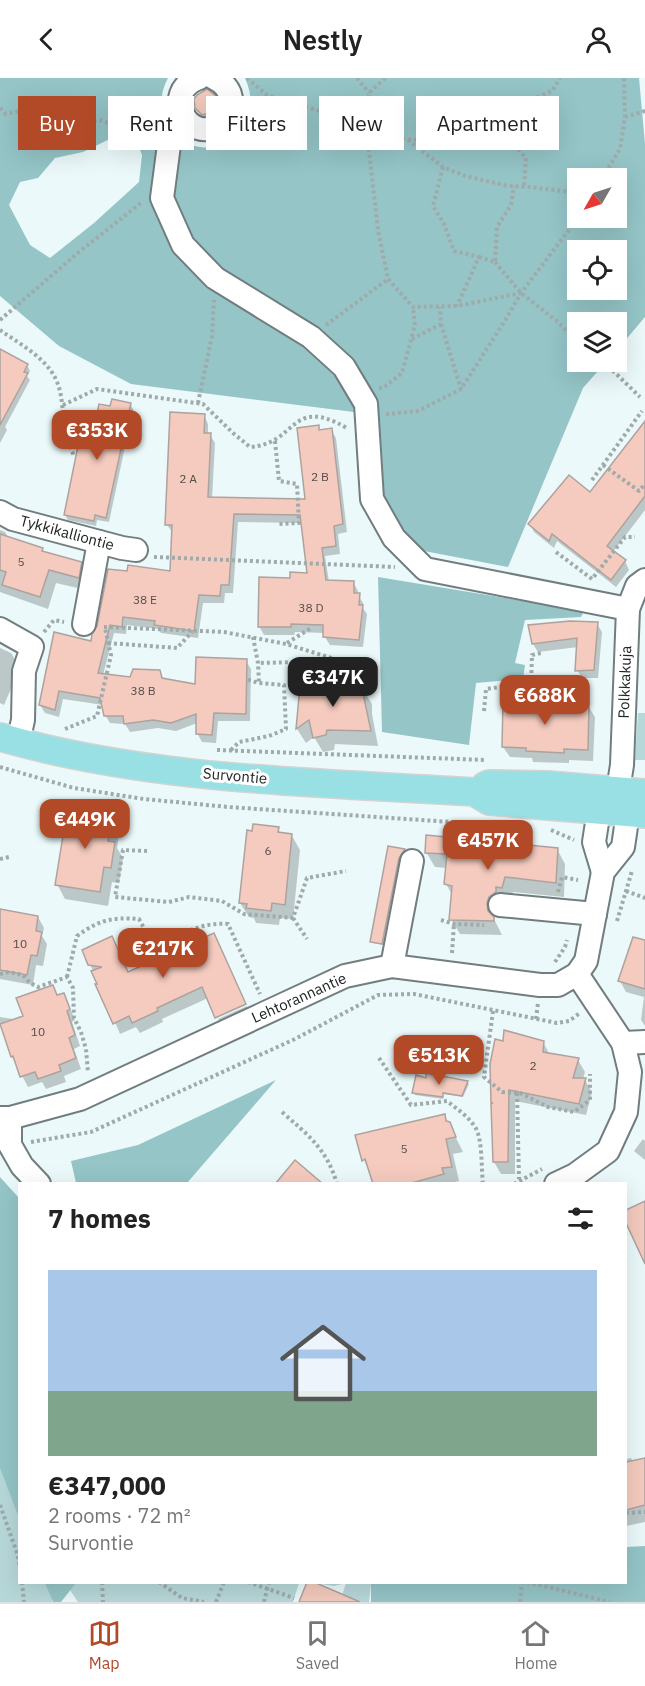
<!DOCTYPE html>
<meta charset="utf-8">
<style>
:root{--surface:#fff;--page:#f6f6f6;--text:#222;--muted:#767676;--line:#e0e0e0;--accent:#b24a28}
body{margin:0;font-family:"IBM Plex Sans",sans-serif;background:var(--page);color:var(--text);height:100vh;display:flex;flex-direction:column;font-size:22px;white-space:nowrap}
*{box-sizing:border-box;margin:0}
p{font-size:20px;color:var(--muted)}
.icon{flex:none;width:33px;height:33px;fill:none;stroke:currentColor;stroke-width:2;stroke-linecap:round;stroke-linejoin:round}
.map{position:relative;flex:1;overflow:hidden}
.drawer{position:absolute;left:18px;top:1104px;width:609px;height:402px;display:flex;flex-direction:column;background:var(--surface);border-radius:0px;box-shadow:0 6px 24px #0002}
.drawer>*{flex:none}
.hud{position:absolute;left:18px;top:18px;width:609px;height:54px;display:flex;gap:12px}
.needle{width:39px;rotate:231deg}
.controls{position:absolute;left:567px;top:90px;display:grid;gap:12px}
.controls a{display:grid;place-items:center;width:60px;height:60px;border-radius:0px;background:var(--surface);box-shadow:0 6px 24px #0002;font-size:30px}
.price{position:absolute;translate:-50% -51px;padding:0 14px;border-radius:12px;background:var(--accent);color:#fff;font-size:20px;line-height:39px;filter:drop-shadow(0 2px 3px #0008)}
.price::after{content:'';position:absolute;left:50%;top:36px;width:18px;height:14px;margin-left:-9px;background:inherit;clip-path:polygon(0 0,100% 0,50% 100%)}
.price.selected{background:#222;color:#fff}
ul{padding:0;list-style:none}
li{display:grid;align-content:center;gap:12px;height:318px;padding:0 30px}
li span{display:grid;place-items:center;height:186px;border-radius:0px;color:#555}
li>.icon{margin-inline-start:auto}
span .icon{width:108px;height:108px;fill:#fffc;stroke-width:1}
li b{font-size:26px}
h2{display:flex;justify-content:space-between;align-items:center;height:72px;padding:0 30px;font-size:26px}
.chip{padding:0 21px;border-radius:0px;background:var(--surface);box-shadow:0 6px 24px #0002;font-size:21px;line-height:54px}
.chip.selected{background:var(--accent);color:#fff}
header{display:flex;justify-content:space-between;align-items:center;height:78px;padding:0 30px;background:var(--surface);font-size:27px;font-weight:600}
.menu{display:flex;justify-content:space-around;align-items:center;height:84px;border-top:2px solid var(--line);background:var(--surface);font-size:16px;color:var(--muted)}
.menu a{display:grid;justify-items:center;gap:3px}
.menu .selected{color:var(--accent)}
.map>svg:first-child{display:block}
.green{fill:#b7d8d9}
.forest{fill:#95c5c7;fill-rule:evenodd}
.shadow{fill:#0003}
.building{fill:#f4cbbe;stroke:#aea29e;stroke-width:1.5}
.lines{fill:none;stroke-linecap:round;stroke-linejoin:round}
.minor-casing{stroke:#717d7e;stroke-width:26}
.major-casing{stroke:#d2d3d3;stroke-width:30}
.path{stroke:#9faaab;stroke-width:4;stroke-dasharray:3 3;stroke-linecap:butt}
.minor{stroke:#fff;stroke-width:22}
.major{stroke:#98e0e3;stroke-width:27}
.labels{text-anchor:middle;stroke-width:6;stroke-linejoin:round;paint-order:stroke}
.number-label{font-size:12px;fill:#554e4b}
.street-label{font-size:15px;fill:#202525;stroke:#fff}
</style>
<header><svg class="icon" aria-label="back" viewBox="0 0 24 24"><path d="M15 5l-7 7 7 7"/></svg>Nestly<svg class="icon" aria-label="person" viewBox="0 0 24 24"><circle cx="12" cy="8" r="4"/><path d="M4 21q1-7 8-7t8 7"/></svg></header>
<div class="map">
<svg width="645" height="1524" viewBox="0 0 645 1524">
<rect width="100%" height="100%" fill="#ebf9fa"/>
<!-- green -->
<g class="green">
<polygon points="638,635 645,635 645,682 635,682"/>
<polygon points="0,1343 19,1399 20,1504 51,1505 52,1524 0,1524"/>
<polygon points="76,1504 299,1505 293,1524 78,1524 70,1512"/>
<polygon points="323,1504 371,1505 369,1524 340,1524 346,1505 334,1508 321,1506"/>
</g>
<!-- forest -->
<g class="forest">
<path d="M0 0H168C161 13 158 30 166 44 196 97 272 60 245 0H639L645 66V239L617 272 616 244H578V284H606L583 310 508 489 382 465 366 411 362 335 131 306 59 268 0 218ZM114 59 137 64 142 77 139 104 94 145 50 180 30 167 9 127 20 104 38 100 55 80 83 74ZM578 100H616V140H578ZM578 172H616V212H578Z"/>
<polygon points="378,499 584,533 581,539 525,542 515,585 525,587 523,601 476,605 469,667 382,654"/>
<polygon points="276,1002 187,1105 76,1105 71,1083 138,1067"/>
<polygon points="0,1099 19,1120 19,1440 0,1390"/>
<polygon points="645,1468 645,1524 371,1524 371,1505 626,1504 626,1469"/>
<polygon points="45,1505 76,1505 61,1524 53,1524"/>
</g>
<!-- shadow -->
<g class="shadow">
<polygon points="216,22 219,28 219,35 206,42 197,30"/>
<polygon points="0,273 27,287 30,293 27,298 30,302 5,349 7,352 0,365"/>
<polygon points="130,326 133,331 109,444 97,442 96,448 68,442 65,437 98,337 112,330"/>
<polygon points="204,337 208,346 208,357 210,357 215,365 212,421 307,423 318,349 320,353 331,352 336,360 347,454 338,456 340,476 325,478 329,504 353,504 358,513 358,517 363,525 363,530 367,536 363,569 330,567 325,559 325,555 295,554 294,557 264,557 259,548 291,502 308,496 302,445 238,444 233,515 225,515 224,525 203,525 198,560 161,555 158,551 127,547 126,556 114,555 103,597 131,600 159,593 164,602 197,608 246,583 251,591 250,643 218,643 216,665 202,664 197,655 197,645 176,653 158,650 130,654 125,646 110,645 105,637 103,627 63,621 59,639 45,635 40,627 92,565 93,557 171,495 173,455 167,447"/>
<polygon points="645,345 645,432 613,474 625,483 629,492 616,509 557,463 554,470 534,454 530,446 591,416"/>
<polygon points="0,452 5,454 9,461 42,472 44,475 81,486 88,499 86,512 56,505 48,531 0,514"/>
<polygon points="597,546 602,554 598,600 582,600 577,592 578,569 538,574 533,566"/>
<polygon points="0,570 11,575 20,590 4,627 0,625"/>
<polygon points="348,603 352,611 363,612 372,626 372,636 378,668 335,666 334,672 323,674 314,659 306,665 297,651 301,610 317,611"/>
<polygon points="588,628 595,639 593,683 569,682 569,685 533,684 532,680 510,679 503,669"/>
<polygon points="101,733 105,741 111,742 119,757 117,770 123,780 119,805 112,804 108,828 65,821 57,806"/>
<polygon points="278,751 281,756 292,758 300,772 293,841 280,840 279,847 256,845 254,840 249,839 240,825"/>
<polygon points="389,770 404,772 405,774 399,783 383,867 373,865 371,863"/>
<polygon points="557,771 565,786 564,819 513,814 510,824 497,834 494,841 502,857 460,856 451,841 453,818 446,806 447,790 435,789 426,774"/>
<polygon points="0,832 38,839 44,850 42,858 47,866 43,888 36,887 33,907 0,901"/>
<polygon points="213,857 245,925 208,920 162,941 163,944 140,955 136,949 120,956 84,872 128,895"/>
<polygon points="645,864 645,948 641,942 644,919 626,914 620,903"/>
<polygon points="53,909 58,918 64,916 75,942 72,944 80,968 74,971 81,991 64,998 66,1004 46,1011 42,1004 28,1009 12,979 0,945 0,939 26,943"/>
<polygon points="247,928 251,938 223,950 218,941"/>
<polygon points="543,964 550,977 578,982 585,994 583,1001 585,1002 592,1014 586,1037 515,1023 515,1096 501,1096 494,1084 492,1024 504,965"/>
<polygon points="467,1004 469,1006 463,1019 443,1016 443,1021 415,1017 414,1015"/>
<polygon points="445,1038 463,1074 453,1076 459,1103 449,1106 375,1106 364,1082 357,1058"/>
<polygon points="643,1061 645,1063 645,1082 634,1073"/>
<polygon points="631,1380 633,1384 645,1382 645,1444 626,1448 626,1381"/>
</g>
<!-- building -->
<g class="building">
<polygon points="207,11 216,18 217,27 213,34 202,37 195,30 194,21 197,17"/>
<polygon points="0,271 28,286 24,294 28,295 0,347"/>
<polygon points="112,321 131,325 106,440 95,437 94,443 64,437 85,333 97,335 99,326 110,328"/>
<polygon points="170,334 205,336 204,355 211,355 208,419 305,421 297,350 319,347 319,352 332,350 343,446 334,448 336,468 322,470 326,502 354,503 354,515 360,515 359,527 363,527 359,562 323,559 323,547 291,546 291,549 258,549 259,499 290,500 290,494 307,495 300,437 234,436 229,507 221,507 220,518 199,517 194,553 154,547 155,543 123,539 122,549 110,547 98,595 130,599 133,591 160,592 162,600 195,606 196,579 247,581 246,636 214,635 212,657 196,656 196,636 171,645 153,642 124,646 123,638 104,638 100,620 59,613 55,632 39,627 54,554 91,563 92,556 97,548 108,491 127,493 128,487 170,493 172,447 165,447"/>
<polygon points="645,343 645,418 607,468 626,482 611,502 552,456 549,463 528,446 569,397 590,414"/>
<polygon points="0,456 43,470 42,473 82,484 79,500 49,492 40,519 2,507 6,494 0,492"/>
<polygon points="570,543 598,544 594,592 575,593 577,560 532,566 528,547"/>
<polygon points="348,602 349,609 364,610 364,620 371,653 327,652 326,657 313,660 309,642 296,651 300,608 315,610 315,604"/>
<polygon points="503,623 589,626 588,672 564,671 564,675 526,673 526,670 502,669"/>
<polygon points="75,727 102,731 100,739 112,741 108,763 115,764 111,790 104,789 100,814 55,807 67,733 74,734"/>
<polygon points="253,746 279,749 278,754 292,756 285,827 272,825 271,833 246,830 247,826 239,825 247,752 252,753"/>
<polygon points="426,757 558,770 556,805 505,799 502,810 496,809 496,814 489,819 487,825 488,833 494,839 494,843 449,842 452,808 444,806 447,776 425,775"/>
<polygon points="388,768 405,771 399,780 382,866 370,864"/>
<polygon points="0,831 38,838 36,853 42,854 37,878 31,877 27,897 0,892"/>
<polygon points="214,855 246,926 215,940 202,909 157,930 158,933 132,945 129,938 113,946 95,906 97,906 91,893 102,889 88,887 82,872 112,858 128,894"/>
<polygon points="633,859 645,862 645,911 618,903"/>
<polygon points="53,907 57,917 64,915 70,931 67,933 75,957 69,960 76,980 59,987 61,993 38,1001 35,994 20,999 13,978 11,979 0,946 23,938 16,920"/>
<polygon points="504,952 544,963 543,974 579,980 573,1000 586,1000 579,1026 509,1012 508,1084 493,1084 491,1026 493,1025 491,1025 490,986 495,961 503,963"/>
<polygon points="426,995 468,1003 462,1018 443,1015 443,1019 412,1015 416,997 426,1000"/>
<polygon points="445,1036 446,1043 450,1044 456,1059 446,1061 452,1089 442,1090 444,1096 408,1106 373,1106 365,1081 362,1083 355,1057"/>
<polygon points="295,1082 323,1106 275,1106"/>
<polygon points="645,1123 645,1186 626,1145 626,1132"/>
<polygon points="645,1380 645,1427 626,1432 626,1384"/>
<polygon points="307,1504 314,1504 360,1524 299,1524"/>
</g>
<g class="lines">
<!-- minor casing -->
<g class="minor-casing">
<g id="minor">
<path d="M199 0C159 14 189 68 220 46 227 41 231 34 231 26 232 13 224 5 214 0"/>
<polyline points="181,34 172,44 162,120 183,167 215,200 311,259 344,289 366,326 372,421 394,460 425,491 628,531"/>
<polyline points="0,434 13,441 122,470 136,472"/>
<polyline points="84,546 99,464"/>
<polyline points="0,551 32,569 24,593 23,642 18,664"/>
<polyline points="618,712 622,687 628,531 637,508 645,502"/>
<polyline points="603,794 594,764 599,732 611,719"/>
<polyline points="500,827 595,836"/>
<polyline points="392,888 412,783"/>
<polyline points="623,965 645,964"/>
<polyline points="0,1040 10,1040 80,1021 345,898 392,888 540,907 558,907 577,896 586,883 603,794 623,769 628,735 621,719"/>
<polyline points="10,1040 10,1067 22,1088 39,1106"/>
<polyline points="556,1106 575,1097 608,1073 626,1034 630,994 623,965 577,896"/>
</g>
</g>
<!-- major casing -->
<g class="major-casing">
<g id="major">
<path d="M0 659C152 703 317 704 474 714L489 723 645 736"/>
<polyline points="485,708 489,706 548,707 645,715"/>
</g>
</g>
<!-- path -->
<g class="path">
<polyline points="247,0 267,17 366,47 408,62 443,89 465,98 508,108 530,109 578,115"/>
<polyline points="357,0 369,15"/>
<polyline points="385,0 369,15 366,47 378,152 388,201 413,229 457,228 521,215"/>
<path d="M0 30 6 36C32 29 40 36 61 51L99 42 128 51 151 52"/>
<polyline points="625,39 645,33"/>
<polyline points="498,49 526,80 524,109"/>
<polyline points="408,62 434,61 462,49 502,49 520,26 552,13 560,0"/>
<polyline points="443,89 433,128 444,146 454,173 479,179 457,228"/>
<polyline points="602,100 620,71 625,39 624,0"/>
<polyline points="479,179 495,184 497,149 511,127 514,108"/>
<polyline points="495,184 521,215 558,244 578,265"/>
<polyline points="0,242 79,174 142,124"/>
<polyline points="441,246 461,311"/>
<polyline points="326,247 388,201"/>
<path d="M0 252C17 264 39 276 51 293 63 310 62 329 64 348 65 358 71 369 74 379"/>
<polyline points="412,261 441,246 440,229"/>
<polyline points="604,284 640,319"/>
<polyline points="379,310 383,310 402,295 415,247 413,229"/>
<polyline points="198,325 212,258 214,222"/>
<path d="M63 327 97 311 203 326 233 355 250 369C298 366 289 317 347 350"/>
<polyline points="386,336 418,333 461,311 506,241 521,215 578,140"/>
<polyline points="275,363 279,403 297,406 299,445 279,446"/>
<polyline points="603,387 639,413 645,406"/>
<polyline points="592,402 642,333"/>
<polyline points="556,474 592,501 625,459 635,459"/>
<polyline points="154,479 395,489"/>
<polyline points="104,549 224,554 286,566 341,583 258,585"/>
<polyline points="44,554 54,542 64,544"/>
<polyline points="253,559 258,585 259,605"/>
<polyline points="108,565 177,570 192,554"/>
<polyline points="287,565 311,550"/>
<polyline points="531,607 532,577 541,575"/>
<polyline points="484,633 486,611 507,608"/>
<polyline points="65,651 97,638 111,577 105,550"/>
<polyline points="217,672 485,682"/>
<polyline points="231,672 239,664 269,658 286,651 284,607 259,605 246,601"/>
<polyline points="0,689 74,710 144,721 228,729 481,746"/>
<polyline points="551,752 574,762"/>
<polyline points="147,773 123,772 115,819 169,824 189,819 222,823 244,836 293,840 307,800 346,793"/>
<polyline points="0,781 9,779"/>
<polyline points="626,813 645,820"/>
<polyline points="558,814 562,799 578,802"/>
<polyline points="293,840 307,861"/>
<polyline points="441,842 454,846 484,847"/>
<polyline points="617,843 632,793"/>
<polyline points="452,875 454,846"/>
<path d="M137 880C166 865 195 843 228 846L260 916"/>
<polyline points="555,884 565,869 567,862"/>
<polyline points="0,896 9,894 23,897 30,905 38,909 67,899 73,910 74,940 81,954 86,971 88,995"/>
<path d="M67 899 77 858C99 842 111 839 139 841L155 870"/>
<polyline points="493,933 484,999 502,1014 520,1015 548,1029 574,1034 590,1022 590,996"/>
<polyline points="536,941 538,925"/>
<path d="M379 980 411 1027 447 1023C457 1031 468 1038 475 1049 483 1061 481 1091 483 1106"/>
<polyline points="517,1015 519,1101"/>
<path d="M282 1034C308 1057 327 1071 337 1106"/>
<polyline points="31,1064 91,1054 295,961 378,917 414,916 557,945 569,943 580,935"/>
<polyline points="514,1106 542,1091"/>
<polyline points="0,1427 17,1475 20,1489"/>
<polyline points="626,1435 645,1434"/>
<polyline points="22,1504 24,1524"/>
<polyline points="102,1504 103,1524"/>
<polyline points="159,1504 182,1520 204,1524"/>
<polyline points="248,1504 294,1520"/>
<polyline points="527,1504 610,1524"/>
<polyline points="216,1524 224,1504"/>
<polyline points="264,1524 269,1504"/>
<polyline points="520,1524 522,1504"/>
</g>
<!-- minor -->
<use href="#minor" class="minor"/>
<!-- major -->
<use href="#major" class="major"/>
</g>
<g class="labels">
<!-- number labels -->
<g class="number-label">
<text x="320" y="403">2 B</text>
<text x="188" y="405">2 A</text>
<text x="21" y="488">5</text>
<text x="145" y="526">38 E</text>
<text x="311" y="534">38 D</text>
<text x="143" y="617">38 B</text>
<text x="268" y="777">6</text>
<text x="20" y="870">10</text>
<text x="38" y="958">10</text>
<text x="533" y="992">2</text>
<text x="404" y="1075">5</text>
</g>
<!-- street labels -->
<g class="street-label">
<text transform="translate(67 455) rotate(15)" y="5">Tykkikalliontie</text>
<text transform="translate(625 604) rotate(-88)" y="5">Polkkakuja</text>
<text transform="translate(235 698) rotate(5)" y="5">Survontie</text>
<text transform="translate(299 920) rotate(-24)" y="5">Lehtorannantie</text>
</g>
</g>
</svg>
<div class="controls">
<a><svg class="needle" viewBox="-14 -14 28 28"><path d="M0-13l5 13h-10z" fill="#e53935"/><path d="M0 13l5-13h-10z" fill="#767676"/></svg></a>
<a><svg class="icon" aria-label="locate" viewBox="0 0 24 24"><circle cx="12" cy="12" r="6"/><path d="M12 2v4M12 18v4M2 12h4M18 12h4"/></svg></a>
<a><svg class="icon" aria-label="layers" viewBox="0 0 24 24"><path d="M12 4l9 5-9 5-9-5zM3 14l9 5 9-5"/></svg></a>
</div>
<b class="price" style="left:97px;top:383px">€353K</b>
<b class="price selected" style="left:333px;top:630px">€347K</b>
<b class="price" style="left:545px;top:648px">€688K</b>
<b class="price" style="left:85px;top:772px">€449K</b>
<b class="price" style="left:488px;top:793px">€457K</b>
<b class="price" style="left:163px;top:901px">€217K</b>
<b class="price" style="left:439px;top:1008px">€513K</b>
<div class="hud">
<a class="chip selected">Buy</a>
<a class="chip">Rent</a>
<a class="chip">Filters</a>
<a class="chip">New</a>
<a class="chip">Apartment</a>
</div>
<section class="drawer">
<h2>7 homes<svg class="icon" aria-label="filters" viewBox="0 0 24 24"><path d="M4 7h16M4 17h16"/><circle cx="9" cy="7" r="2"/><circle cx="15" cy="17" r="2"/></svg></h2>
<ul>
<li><span style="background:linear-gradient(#a9c7e8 65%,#7fa58c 0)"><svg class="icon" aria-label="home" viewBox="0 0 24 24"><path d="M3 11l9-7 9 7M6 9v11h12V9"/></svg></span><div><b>€347,000</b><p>2 rooms · 72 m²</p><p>Survontie</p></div></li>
</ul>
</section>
</div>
<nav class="menu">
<a class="selected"><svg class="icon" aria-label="map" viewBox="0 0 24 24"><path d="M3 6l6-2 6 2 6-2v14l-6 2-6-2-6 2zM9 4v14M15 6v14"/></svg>Map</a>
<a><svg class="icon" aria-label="saved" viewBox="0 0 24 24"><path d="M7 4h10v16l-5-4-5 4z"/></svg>Saved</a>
<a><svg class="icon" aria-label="home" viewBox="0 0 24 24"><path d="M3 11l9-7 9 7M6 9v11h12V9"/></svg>Home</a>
</nav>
